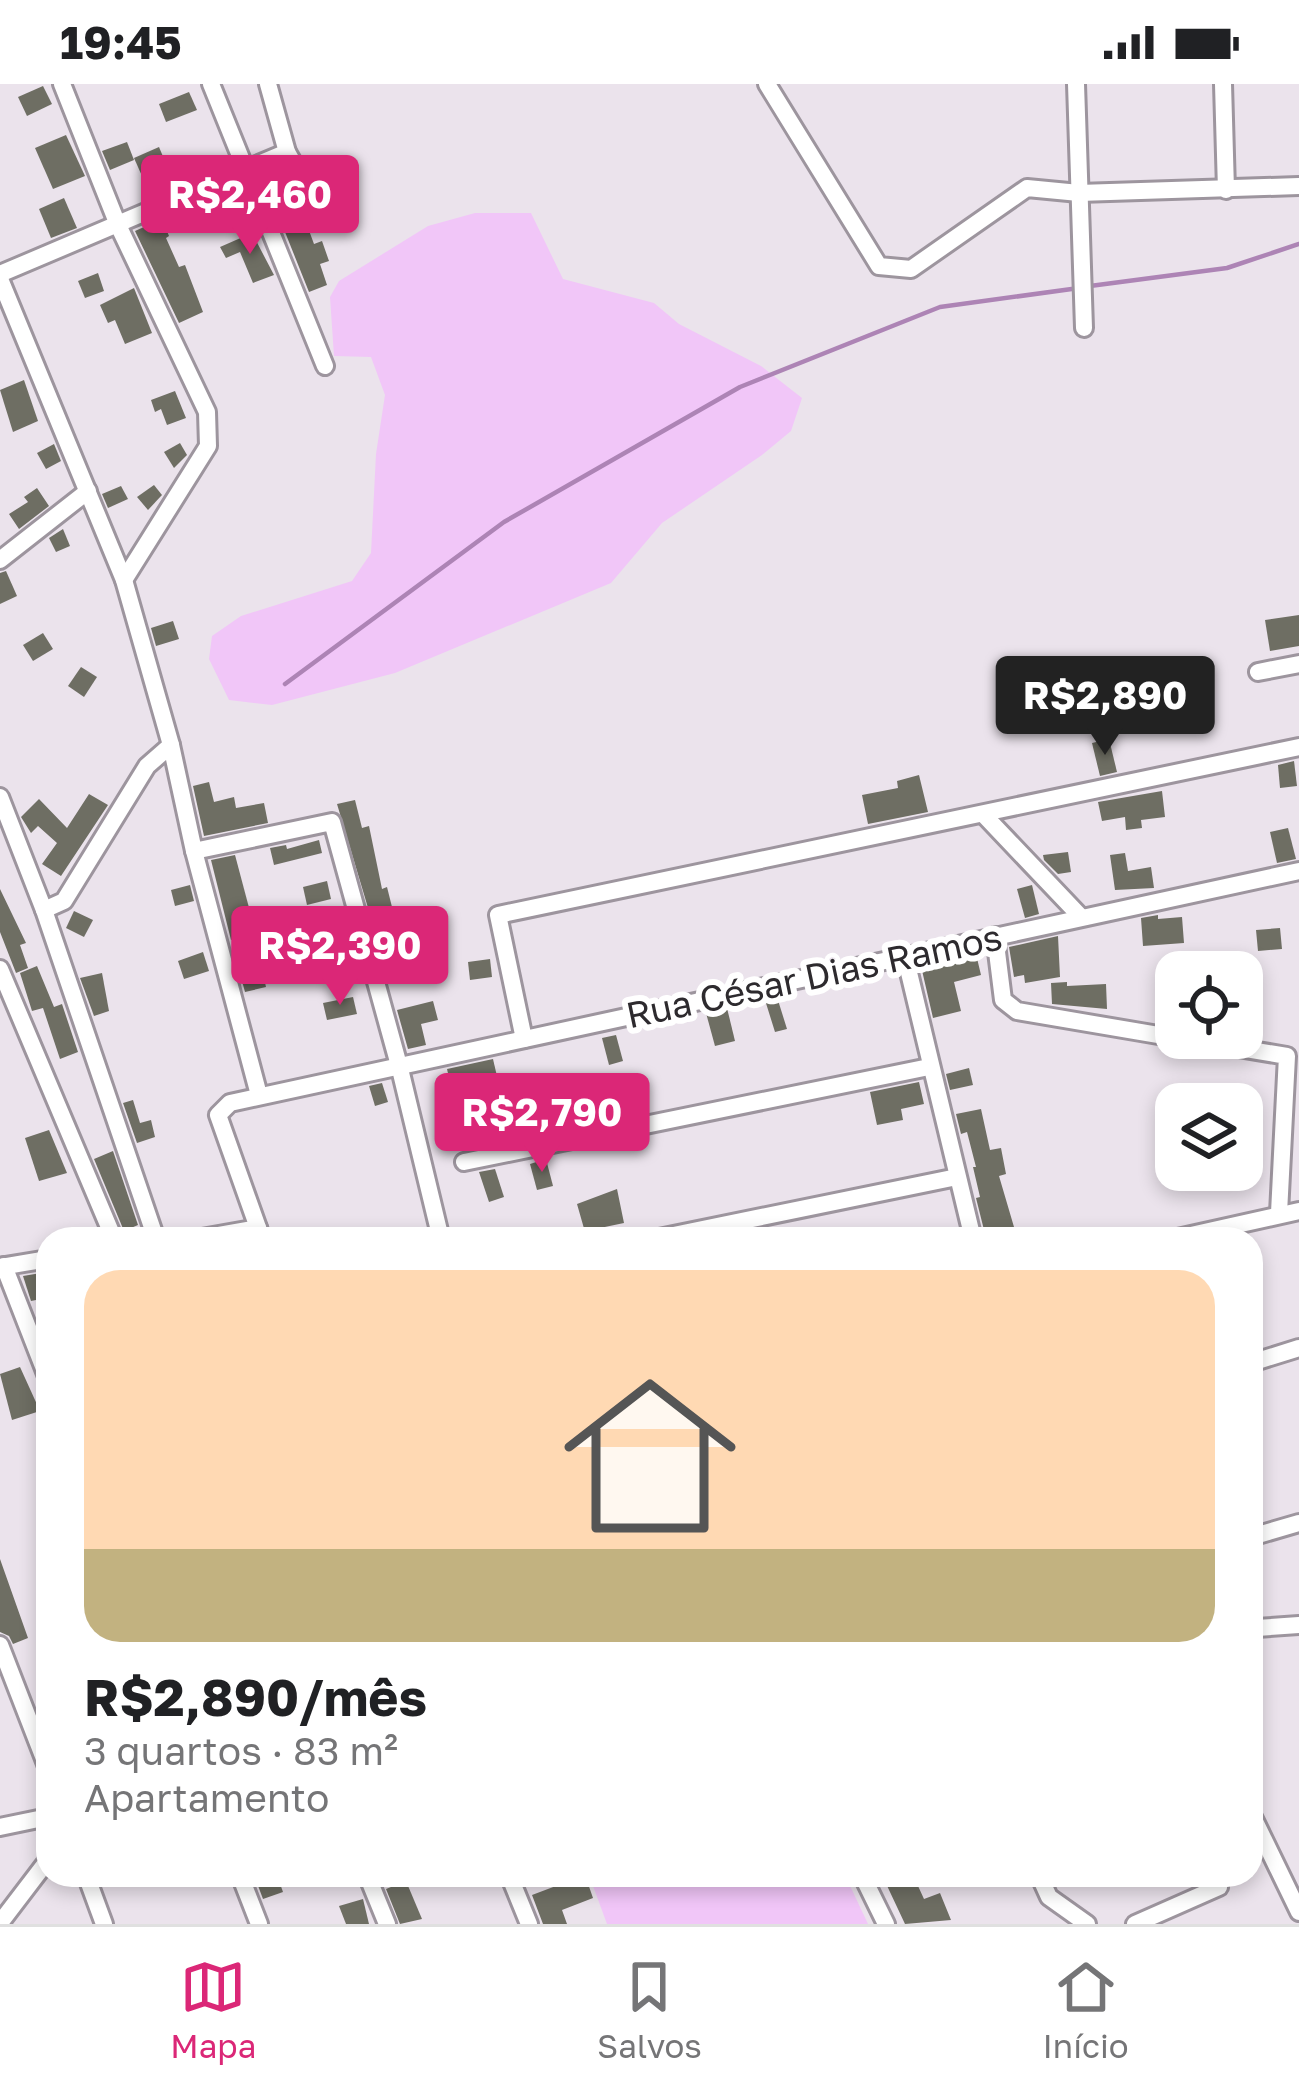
<!DOCTYPE html>
<html lang="pt">
<meta charset="utf-8">
<style>
:root{--surface:#fff;--page:#f2f2f2;--text:#202124;--muted:#757577;--line:#e0e0e0;--accent:#db2777}
body{margin:0;font-family:"Golos Text",sans-serif;background:var(--page);color:var(--text);height:100vh;display:flex;flex-direction:column;font-size:45px;white-space:nowrap}
*{box-sizing:border-box;margin:0}
p{font-size:39px;color:var(--muted)}
.icon{flex:none;width:66px;height:66px;fill:none;stroke:currentColor;stroke-width:2;stroke-linecap:round;stroke-linejoin:round}
.map{position:relative;flex:1;overflow:hidden}
.details{position:absolute;left:36px;top:1143px;width:1227px;height:660px;display:flex;flex-direction:column;background:var(--surface);border-radius:36px;box-shadow:0 6px 18px #0003}
.details>*{flex:none}
.fabs{position:absolute;left:1155px;top:867px;display:grid;gap:24px}
.fabs a{display:grid;place-items:center;width:108px;height:108px;border-radius:24px;background:var(--surface);box-shadow:0 6px 18px #0003;font-size:60px}
.price{position:absolute;translate:-50% -102px;padding:0 27px;border-radius:12px;background:var(--accent);color:#fff;font-size:39px;line-height:78px;filter:drop-shadow(0 3px 6px #0008)}
.price::after{content:'';position:absolute;left:50%;top:72px;width:36px;height:27px;margin-left:-18px;background:inherit;clip-path:polygon(0 0,100% 0,50% 100%)}
.price.selected{background:#222;color:#fff}
ul{padding:0;list-style:none}
li{display:grid;align-content:center;gap:24px;height:636px;padding:0 48px}
li+li{border-top:3px solid var(--line)}
li span{display:grid;place-items:center;height:372px;border-radius:36px;color:#555}
li>.icon{margin-inline-start:auto}
span .icon{width:216px;height:216px;fill:#fffc;stroke-width:1}
li b{font-size:51px}
.status{display:flex;justify-content:space-between;align-items:center;height:84px;padding:0 60px;background:var(--surface);direction:ltr}
.status svg{height:33px;fill:currentColor}
.tab-bar{display:flex;justify-content:space-around;align-items:center;height:168px;border-top:3px solid var(--line);background:var(--surface);font-size:33px;color:var(--muted)}
.tab-bar a{display:grid;justify-items:center;gap:6px}
.tab-bar .selected{color:var(--accent)}
.map>svg:first-child{display:block}
.green{fill:#f1c6f8}
.lines{fill:none;stroke-linecap:round;stroke-linejoin:round}
.stream{stroke:#ad84b5;stroke-width:4.5}
.building{fill:#6e6e63}
.minor-casing{stroke:#9d959e;stroke-width:22}
.minor{stroke:#fff;stroke-width:16}
.labels{text-anchor:middle;stroke-width:12;stroke-linejoin:round;paint-order:stroke}
.street-label{font-size:36px;fill:#2d2a2e;stroke:#fff}
</style>
<div class="status"><b>19:45</b><svg viewBox="0 0 49 12"><path d="M0 12V9h3v3zM5 12V6h3v6zM10 12V3h3v9zM15 12V0h3v12zM26 1h20v11H26zM47 4h2v5h-2z"/></svg></div>
<div class="map">
<svg width="1299" height="1840" viewBox="0 0 1299 1840">
<rect width="100%" height="100%" fill="#ebe3ec"/>
<!-- green -->
<g class="green">
<polygon points="475,129 531,129 563,195 654,219 679,240 761,282 802,314 791,347 762,371 662,439 611,499 395,589 272,621 229,616 209,575 212,552 241,532 352,497 371,469 376,370 385,311 371,273 334,272 330,213 339,197 428,142"/>
<polygon points="589,1791 845,1791 868,1840 607,1840"/>
</g>
<g class="lines">
<!-- stream -->
<g class="stream">
<polyline points="1090,202 1227,184 1299,160"/>
<polyline points="285,600 504,438 740,303 940,223 1079,204"/>
</g>
</g>
<!-- building -->
<g class="building">
<polygon points="43,2 52,20 27,32 18,13"/>
<polygon points="189,8 197,26 166,38 159,20"/>
<polygon points="66,51 85,92 53,105 35,64"/>
<polygon points="127,58 134,76 110,86 102,67"/>
<polygon points="159,63 167,82 142,92 134,74"/>
<polygon points="239,102 242,112 214,124 210,114"/>
<polygon points="64,114 77,144 51,154 39,125"/>
<polygon points="162,135 169,152 166,154 179,183 185,181 203,228 179,239 135,147"/>
<polygon points="307,141 314,160 322,157 329,177 320,180 327,201 309,208 285,148"/>
<polygon points="252,149 274,191 253,199 240,168 226,174 220,163"/>
<polygon points="98,189 104,207 85,214 78,197"/>
<polygon points="134,204 152,249 125,260 115,236 108,239 100,221"/>
<polygon points="24,296 38,337 13,348 0,306"/>
<polygon points="175,307 186,334 167,341 161,325 155,328 151,316"/>
<polygon points="180,359 187,371 174,384 164,368"/>
<polygon points="54,360 61,377 46,385 37,369"/>
<polygon points="154,401 162,411 148,426 137,413"/>
<polygon points="121,402 128,415 108,424 102,410"/>
<polygon points="37,404 49,422 19,445 9,430 28,418 24,413"/>
<polygon points="63,445 70,462 56,468 49,454"/>
<polygon points="6,487 17,512 0,520 0,489"/>
<polygon points="1299,531 1299,562 1270,567 1265,536"/>
<polygon points="173,537 179,555 156,562 151,544"/>
<polygon points="43,549 53,565 33,577 23,561"/>
<polygon points="81,583 97,593 84,613 68,602"/>
<polygon points="1109,655 1117,688 1100,692 1092,659"/>
<polygon points="1294,677 1297,702 1280,704 1278,681"/>
<polygon points="919,691 928,728 868,740 862,711 898,704 897,697"/>
<polygon points="209,698 214,718 234,713 236,724 264,719 268,739 204,752 193,702"/>
<polygon points="1162,707 1165,733 1141,736 1142,744 1126,746 1125,733 1102,737 1098,718"/>
<polygon points="89,710 108,721 61,792 42,780 57,759 38,742 31,749 21,733 39,715 67,744"/>
<polygon points="355,716 362,744 369,742 382,805 387,803 397,843 390,845 397,871 383,874 337,720"/>
<polygon points="1288,744 1296,775 1277,779 1270,748"/>
<polygon points="319,756 322,769 274,781 270,764 286,761 287,765"/>
<polygon points="1068,768 1071,788 1058,790 1044,776 1043,771"/>
<polygon points="1125,769 1128,787 1151,783 1154,804 1115,806 1110,771"/>
<polygon points="235,771 256,850 231,856 211,776"/>
<polygon points="327,797 331,815 307,821 303,803"/>
<polygon points="190,801 194,817 175,822 171,806"/>
<polygon points="1032,801 1039,830 1025,834 1017,805"/>
<polygon points="0,805 26,859 20,861 28,884 16,889 0,848"/>
<polygon points="74,827 93,836 84,853 66,844"/>
<polygon points="1158,831 1158,835 1182,833 1184,859 1143,862 1141,834"/>
<polygon points="438,838 444,863 429,867 423,842"/>
<polygon points="337,842 342,866 348,864 352,883 329,888 324,865 318,866 314,846"/>
<polygon points="1280,844 1282,865 1258,867 1256,846"/>
<polygon points="1058,852 1060,893 1025,899 1024,891 1014,893 1009,863"/>
<polygon points="203,868 209,887 184,895 178,877"/>
<polygon points="976,870 981,891 954,898 961,927 933,934 921,882"/>
<polygon points="490,875 492,893 470,896 468,878"/>
<polygon points="261,881 266,903 245,908 239,886"/>
<polygon points="37,882 54,923 62,920 78,968 60,975 43,924 32,927 20,889"/>
<polygon points="102,889 109,927 94,932 80,894"/>
<polygon points="1067,898 1067,902 1106,900 1107,925 1052,920 1051,899"/>
<polygon points="353,913 357,930 327,936 323,919"/>
<polygon points="777,913 787,945 775,948 765,916"/>
<polygon points="433,917 438,936 421,940 426,961 408,965 397,926"/>
<polygon points="727,924 735,957 715,962 706,929"/>
<polygon points="616,951 623,977 609,981 602,954"/>
<polygon points="493,975 499,1001 453,1011 447,985"/>
<polygon points="969,984 973,1001 950,1006 946,990"/>
<polygon points="919,998 924,1020 901,1025 903,1036 877,1041 870,1008"/>
<polygon points="382,999 388,1018 375,1022 369,1002"/>
<polygon points="133,1016 140,1039 151,1036 155,1053 137,1059 123,1019"/>
<polygon points="981,1025 990,1066 1001,1064 1006,1090 999,1092 1014,1143 985,1150 976,1114 980,1113 973,1083 976,1083 967,1048 961,1050 956,1030"/>
<polygon points="49,1046 67,1089 39,1097 25,1054"/>
<polygon points="113,1067 138,1141 124,1147 94,1075"/>
<polygon points="546,1075 553,1102 537,1106 530,1080"/>
<polygon points="495,1085 504,1113 489,1118 479,1088"/>
<polygon points="617,1105 624,1139 600,1144 603,1155 587,1155 577,1120"/>
<polygon points="41,1189 46,1214 31,1217 23,1192"/>
<polygon points="20,1283 40,1327 12,1336 0,1290"/>
<polygon points="0,1475 28,1554 13,1560 9,1552 0,1548"/>
<polygon points="254,1791 277,1791 283,1808 263,1815"/>
<polygon points="585,1791 593,1814 562,1826 567,1840 543,1840 532,1811"/>
<polygon points="882,1791 913,1791 924,1815 940,1809 951,1836 905,1840"/>
<polygon points="406,1797 422,1835 400,1840 386,1805"/>
<polygon points="363,1815 369,1840 346,1840 339,1822"/>
</g>
<g class="lines">
<!-- minor casing -->
<g class="minor-casing">
<g id="minor">
<polyline points="62,0 118,141 207,328 208,362 124,496"/>
<polyline points="211,0 325,282"/>
<polyline points="268,0 287,68 304,98"/>
<polyline points="767,0 879,182 911,185 1027,104 1079,109 1299,102"/>
<polyline points="1076,0 1084,244"/>
<polyline points="1223,0 1226,106"/>
<polyline points="0,190 287,68"/>
<polyline points="0,195 124,496 171,661 194,767 259,1011"/>
<polyline points="0,476 88,407"/>
<polyline points="1258,588 1299,580"/>
<polyline points="0,713 44,826 156,1155"/>
<polyline points="984,731 1080,832"/>
<polyline points="194,767 332,738 400,985 441,1155"/>
<polyline points="44,826 64,817 147,682 171,661"/>
<polyline points="995,852 1003,916 1017,927 1176,954"/>
<polyline points="905,872 973,1155"/>
<polyline points="0,885 114,1155"/>
<polyline points="1179,954 1287,972 1279,1129"/>
<polyline points="524,955 498,831 1299,663"/>
<polyline points="464,1078 929,983"/>
<polyline points="196,1155 258,1144"/>
<polyline points="262,1155 218,1031 230,1019 1299,787"/>
<polyline points="654,1155 957,1093"/>
<polyline points="1173,1155 1299,1127"/>
<polyline points="4,1182 48,1295"/>
<polyline points="0,1183 48,1175"/>
<polyline points="1251,1279 1299,1264"/>
<polyline points="1251,1453 1299,1439"/>
<polyline points="1257,1544 1299,1541"/>
<polyline points="0,1561 48,1685"/>
<polyline points="1251,1729 1299,1828"/>
<polyline points="0,1743 48,1733"/>
<polyline points="86,1791 104,1840"/>
<polyline points="240,1791 259,1840"/>
<polyline points="367,1791 387,1840"/>
<polyline points="509,1791 529,1840"/>
<polyline points="862,1791 886,1840"/>
<polyline points="1039,1791 1049,1813 1087,1840"/>
<polyline points="0,1839 48,1776"/>
<polyline points="1135,1840 1219,1803 1213,1791"/>
</g>
</g>
<!-- minor -->
<use href="#minor" class="minor"/>
</g>
<g class="labels">
<!-- street labels -->
<g class="street-label">
<text transform="translate(814 892) rotate(-12)" y="13">Rua César Dias Ramos</text>
</g>
</g>
</svg>
<div class="fabs">
<a><svg class="icon" aria-label="locate" viewBox="0 0 24 24"><circle cx="12" cy="12" r="6"/><path d="M12 2v4M12 18v4M2 12h4M18 12h4"/></svg></a>
<a><svg class="icon" aria-label="layers" viewBox="0 0 24 24"><path d="M12 4l9 5-9 5-9-5zM3 14l9 5 9-5"/></svg></a>
</div>
<b class="price" style="left:250px;top:173px">R$2,460</b>
<b class="price selected" style="left:1105px;top:674px">R$2,890</b>
<b class="price" style="left:340px;top:924px">R$2,390</b>
<b class="price" style="left:542px;top:1091px">R$2,790</b>
<section class="details">
<ul>
<li><span style="background:linear-gradient(#ffd9b3 75%,#c2b280 0)"><svg class="icon" aria-label="home" viewBox="0 0 24 24"><path d="M3 11l9-7 9 7M6 9v11h12V9"/></svg></span><div><b>R$2,890/mês</b><p>3 quartos · 83 m²</p><p>Apartamento</p></div></li>
</ul>
</section>
</div>
<nav class="tab-bar">
<a class="selected"><svg class="icon" aria-label="map" viewBox="0 0 24 24"><path d="M3 6l6-2 6 2 6-2v14l-6 2-6-2-6 2zM9 4v14M15 6v14"/></svg>Mapa</a>
<a><svg class="icon" aria-label="saved" viewBox="0 0 24 24"><path d="M7 4h10v16l-5-4-5 4z"/></svg>Salvos</a>
<a><svg class="icon" aria-label="home" viewBox="0 0 24 24"><path d="M3 11l9-7 9 7M6 9v11h12V9"/></svg>Início</a>
</nav>
